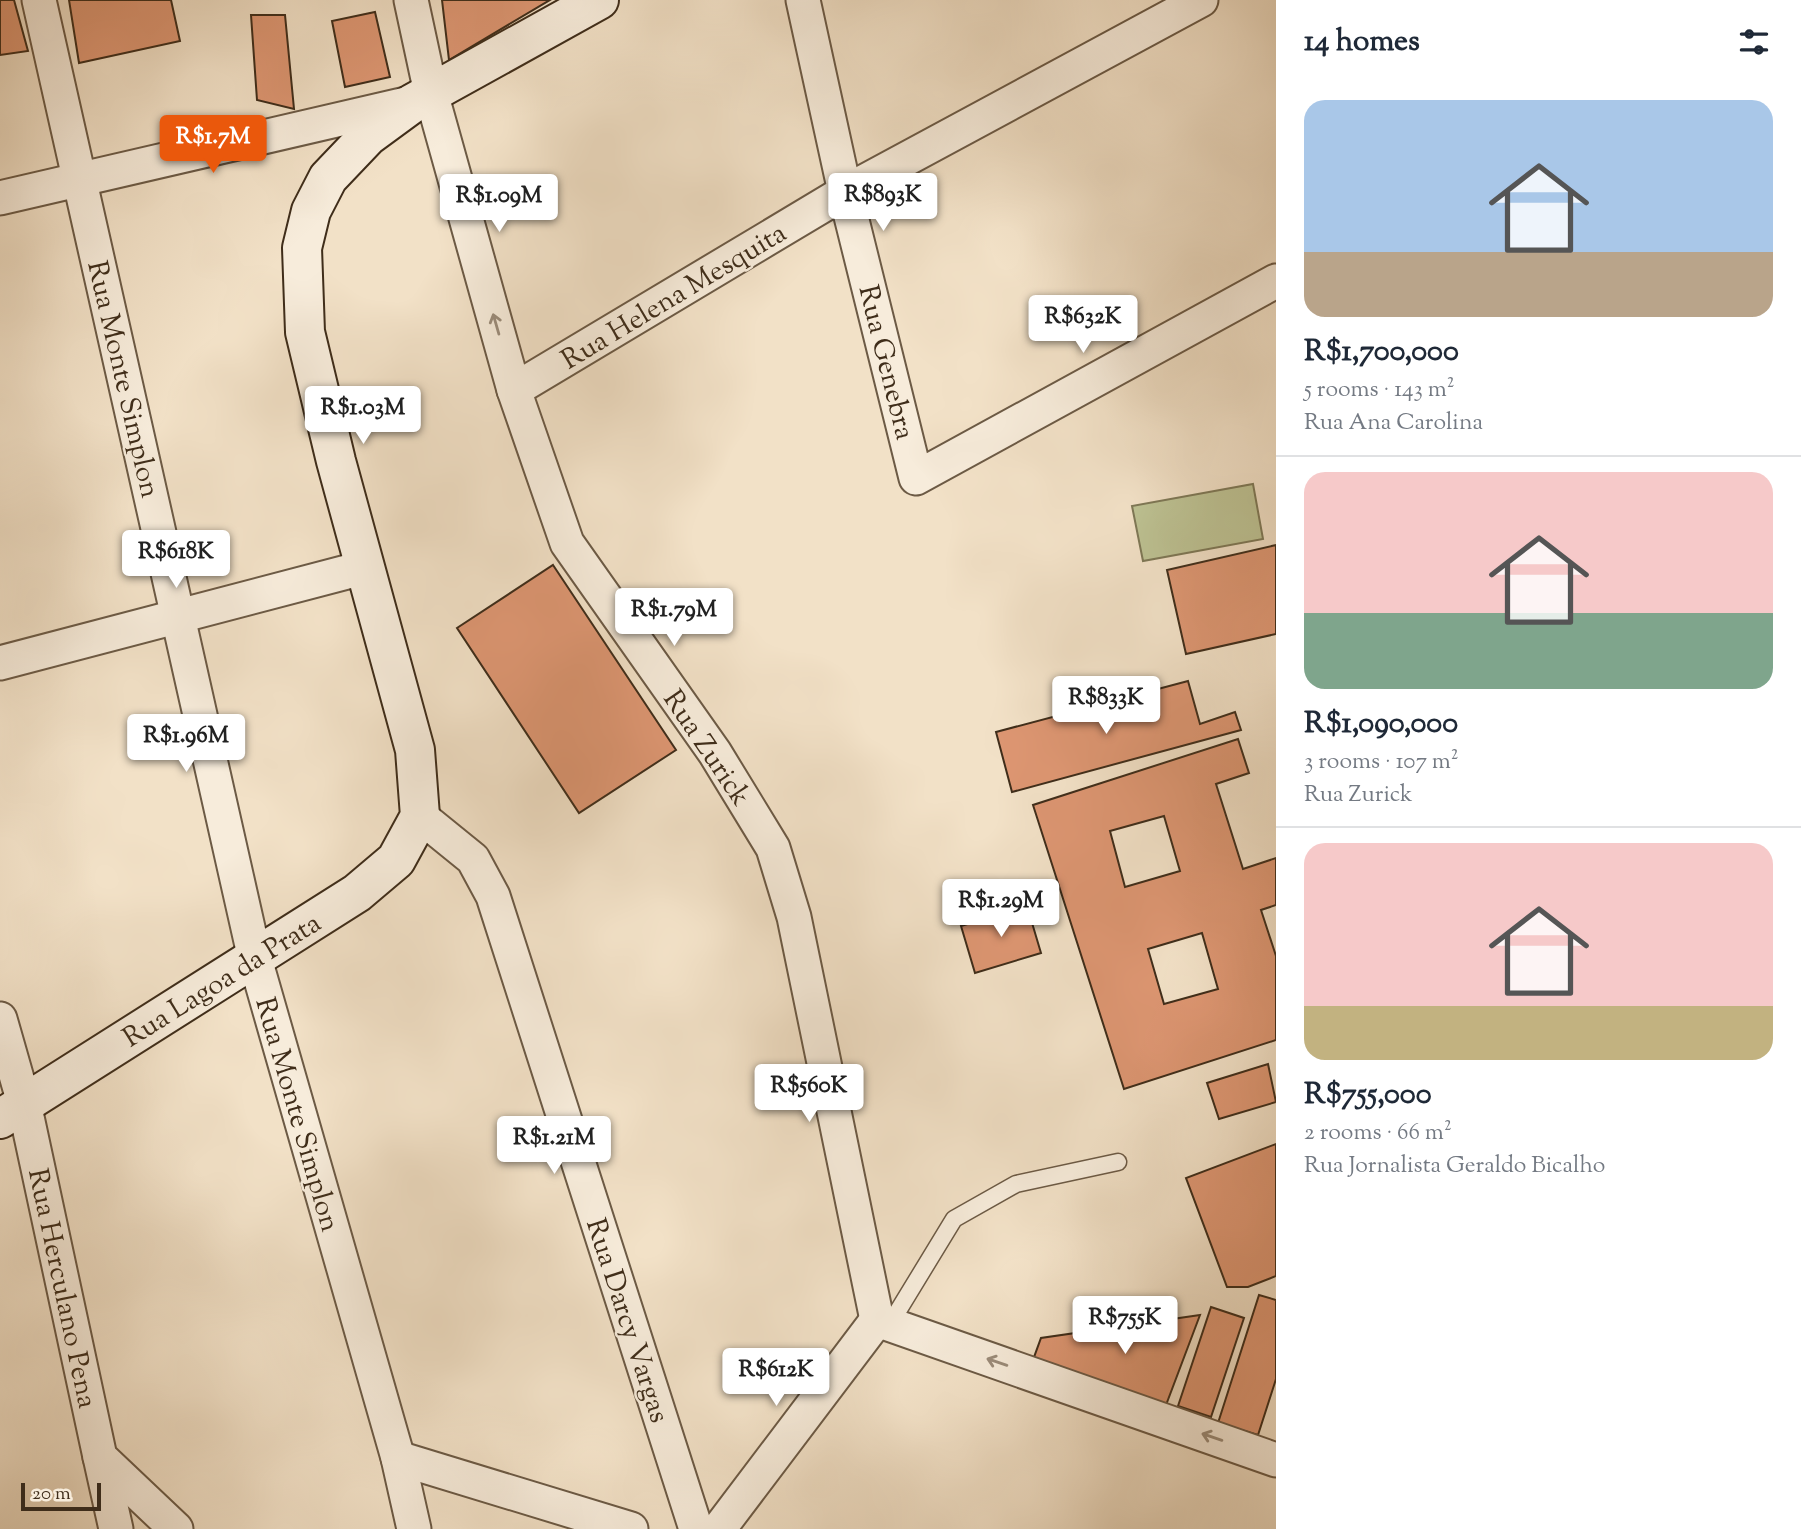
<!DOCTYPE html>
<meta charset="utf-8">
<style>
:root{--surface:#fff;--page:#f6f6f7;--text:#1f2937;--muted:#747a83;--line:#e0e1e3;--accent:#ea580c}
body{margin:0;font-family:"Sorts Mill Goudy",serif;background:var(--page);color:var(--text);height:100vh;display:flex;flex-direction:column;font-size:26px;white-space:nowrap}
*{box-sizing:border-box;margin:0}
p{font-size:23px;color:var(--muted)}
.icon{flex:none;width:38px;height:38px;fill:none;stroke:currentColor;stroke-width:2;stroke-linecap:round;stroke-linejoin:round}
.map{position:relative;flex:1;overflow:hidden}
.details{display:flex;flex-direction:column;background:var(--surface);width:525px}
.details>*{flex:none}
.scale{position:absolute;left:21px;bottom:18px;width:80px;box-sizing:border-box;padding-left:7px;border:4px solid #3f2d1a;border-top:0;font-size:19px;line-height:24px;white-space:nowrap;color:#3f2d1a;-webkit-text-stroke:5px #f7ecdb;paint-order:stroke}
.price{position:absolute;translate:-50% -60px;padding:0 16px;border-radius:7px;background:#fff;color:#222;font-size:23px;line-height:46px;filter:drop-shadow(0 2px 4px #0008)}
.price::after{content:'';position:absolute;left:50%;top:42px;width:21px;height:16px;margin-left:-10px;background:inherit;clip-path:polygon(0 0,100% 0,50% 100%)}
.price.selected{background:var(--accent);color:#fff}
ul{padding:0;list-style:none}
li{display:grid;align-content:center;gap:14px;height:371px;padding:0 28px}
li+li{border-top:2px solid var(--line)}
li span{display:grid;place-items:center;height:217px;border-radius:21px;color:#555}
li>.icon{margin-inline-start:auto}
span .icon{width:126px;height:126px;fill:#fffc;stroke-width:1}
li b{font-size:30px}
h2{display:flex;justify-content:space-between;align-items:center;height:84px;padding:0 28px;font-size:30px}
main{display:flex;flex:1;min-height:0}
.map>svg:first-child{display:block}
.green{fill:#bdc293;stroke:#7e7856;stroke-width:2}
.building{fill:#dd9672;stroke:#3f2d1a;stroke-width:2;fill-rule:evenodd}
.lines{fill:none;stroke-linecap:round;stroke-linejoin:round}
.lane-casing{stroke:#6c5a45;stroke-width:19}
.street-casing{stroke:#6c5a45;stroke-width:37}
.secondary-casing{stroke:#3f2d1a;stroke-width:42}
.lane{stroke:#f7ecdb;stroke-width:16}
.street{stroke:#f7ecdb;stroke-width:33}
.secondary{stroke:#f7ecdb;stroke-width:38}
.oneway{stroke:#9b8c7a}
.labels{text-anchor:middle;stroke-width:5;stroke-linejoin:round;paint-order:stroke}
.street-label{font-size:28px;fill:#3f2d1a;stroke:#f7ecdb}
</style>
<main>
<div class="map">
<svg width="1276" height="1529" viewBox="0 0 1276 1529">
<rect width="100%" height="100%" fill="#f2e1c7"/>
<filter id="stains"><feTurbulence type="fractalNoise" baseFrequency=".00286" numOctaves="4"/><feColorMatrix values="0 0 0 0 .2 0 0 0 0 .09 0 0 0 0 .02 0 0 0 .5 -.17"/></filter>
<radialGradient id="worn" r=".72"><stop offset=".6" stop-color="#630" stop-opacity="0"/><stop offset="1" stop-color="#630" stop-opacity=".3"/></radialGradient>
<!-- green -->
<polygon class="green" points="1253,484 1263,539 1143,561 1132,506"/>
<!-- building -->
<g class="building">
<polygon points="0,0 14,0 28,51 0,55"/>
<polygon points="69,0 171,0 180,41 79,63"/>
<polygon points="442,0 550,0 449,60"/>
<polygon points="375,12 390,77 345,87 332,21"/>
<polygon points="251,15 285,15 294,109 257,100"/>
<polygon points="1276,545 1276,634 1186,654 1167,570"/>
<polygon points="553,565 676,750 579,813 457,628"/>
<polygon points="1188,681 1200,724 1235,712 1241,730 1012,792 996,732"/>
<path d="M1238 739 1249 773 1216 784 1243 869 1276 858V905L1261 910 1276 956V1040L1124 1089 1033 805ZM1164 816 1180 871 1125 887 1110 831ZM1202 933 1218 989 1164 1004 1148 949Z"/>
<polygon points="1027,906 1041,953 975,973 961,926"/>
<polygon points="1268,1064 1276,1102 1219,1119 1207,1083"/>
<polygon points="1276,1144 1276,1276 1248,1287 1227,1287 1186,1178"/>
<polygon points="1259,1295 1276,1300 1276,1379 1258,1435 1218,1423"/>
<polygon points="1211,1307 1244,1318 1211,1417 1178,1406"/>
<polygon points="1200,1315 1166,1405 1033,1360 1041,1338"/>
</g>
<g class="lines">
<!-- lane casing -->
<g class="lane-casing">
<polyline id="lane" points="890,1324 954,1219 1016,1184 1118,1162"/>
</g>
<!-- street casing -->
<g class="street-casing">
<g id="street">
<polyline points="39,0 255,959 398,1458 414,1529"/>
<polyline points="411,0 431,93 514,390 567,543 715,753 773,848 794,917 877,1320"/>
<polyline points="803,0 845,192 916,478 1276,281"/>
<polyline points="0,198 410,103"/>
<polyline points="514,390 845,192 1201,0"/>
<polyline points="0,663 366,567"/>
<polyline points="420,816 473,859 493,896 696,1529"/>
<polyline points="0,1019 24,1103 100,1457 176,1529"/>
<polyline points="877,1320 1276,1460"/>
<polyline points="100,1457 116,1529"/>
<polyline points="398,1458 631,1529"/>
<polyline points="719,1529 877,1320"/>
</g>
</g>
<!-- secondary casing -->
<g class="secondary-casing">
<polyline id="secondary" points="0,1119 357,893 396,860 420,816 415,750 336,461 305,332 302,248 311,211 328,178 368,136 413,103 599,0"/>
</g>
<!-- lane -->
<use href="#lane" class="lane"/>
<!-- street -->
<use href="#street" class="street"/>
<!-- secondary -->
<use href="#secondary" class="secondary"/>
</g>
<!-- one-way arrows -->
<defs><path id="oneway-shaft" d="M-6 0H5M1.5-3L5.5 0L1.5 3" fill="none" stroke-width="1.6" stroke-linecap="round" stroke-linejoin="round" transform="scale(1.75)"/></defs>
<g class="oneway">
<use href="#oneway-shaft" transform="translate(496 324) rotate(-106)"/>
<use href="#oneway-shaft" transform="translate(997 1362) rotate(-161)"/>
<use href="#oneway-shaft" transform="translate(1212 1437) rotate(-161)"/>
</g>
<g class="labels">
<!-- street labels -->
<g class="street-label">
<text transform="translate(673 295) rotate(-31)" y="10">Rua Helena Mesquita</text>
<text transform="translate(888 362) rotate(76)" y="10">Rua Genebra</text>
<text transform="translate(125 379) rotate(77)" y="10">Rua Monte Simplon</text>
<text transform="translate(708 747) rotate(56)" y="10">Rua Zurick</text>
<text transform="translate(221 979) rotate(-32)" y="10">Rua Lagoa da Prata</text>
<text transform="translate(299 1114) rotate(74)" y="10">Rua Monte Simplon</text>
<text transform="translate(64 1288) rotate(78)" y="10">Rua Herculano Pena</text>
<text transform="translate(629 1320) rotate(72)" y="10">Rua Darcy Vargas</text>
</g>
</g>
<rect width="100%" height="100%" filter="url(#stains)"/>
<rect width="100%" height="100%" fill="url(#worn)"/>
</svg>
<div class="scale">20 m</div>
<b class="price selected" style="left:213px;top:175px">R$1.7M</b>
<b class="price" style="left:883px;top:233px">R$893K</b>
<b class="price" style="left:499px;top:234px">R$1.09M</b>
<b class="price" style="left:1083px;top:355px">R$632K</b>
<b class="price" style="left:363px;top:446px">R$1.03M</b>
<b class="price" style="left:176px;top:590px">R$618K</b>
<b class="price" style="left:674px;top:648px">R$1.79M</b>
<b class="price" style="left:1106px;top:736px">R$833K</b>
<b class="price" style="left:186px;top:774px">R$1.96M</b>
<b class="price" style="left:1001px;top:939px">R$1.29M</b>
<b class="price" style="left:809px;top:1124px">R$560K</b>
<b class="price" style="left:554px;top:1176px">R$1.21M</b>
<b class="price" style="left:1125px;top:1356px">R$755K</b>
<b class="price" style="left:776px;top:1408px">R$612K</b>
</div>
<section class="details">
<h2>14 homes<svg class="icon" aria-label="filters" viewBox="0 0 24 24"><path d="M4 7h16M4 17h16"/><circle cx="9" cy="7" r="2"/><circle cx="15" cy="17" r="2"/></svg></h2>
<ul>
<li><span style="background:linear-gradient(#a9c7e8 70%,#b9a48a 0)"><svg class="icon" aria-label="home" viewBox="0 0 24 24"><path d="M3 11l9-7 9 7M6 9v11h12V9"/></svg></span><div><b>R$1,700,000</b><p>5 rooms · 143 m²</p><p>Rua Ana Carolina</p></div></li>
<li><span style="background:linear-gradient(#f6c9c9 65%,#7fa58c 0)"><svg class="icon" aria-label="home" viewBox="0 0 24 24"><path d="M3 11l9-7 9 7M6 9v11h12V9"/></svg></span><div><b>R$1,090,000</b><p>3 rooms · 107 m²</p><p>Rua Zurick</p></div></li>
<li><span style="background:linear-gradient(#f6c9c9 75%,#c2b280 0)"><svg class="icon" aria-label="home" viewBox="0 0 24 24"><path d="M3 11l9-7 9 7M6 9v11h12V9"/></svg></span><div><b>R$755,000</b><p>2 rooms · 66 m²</p><p>Rua Jornalista Geraldo Bicalho</p></div></li>
</ul>
</section>
</main>
